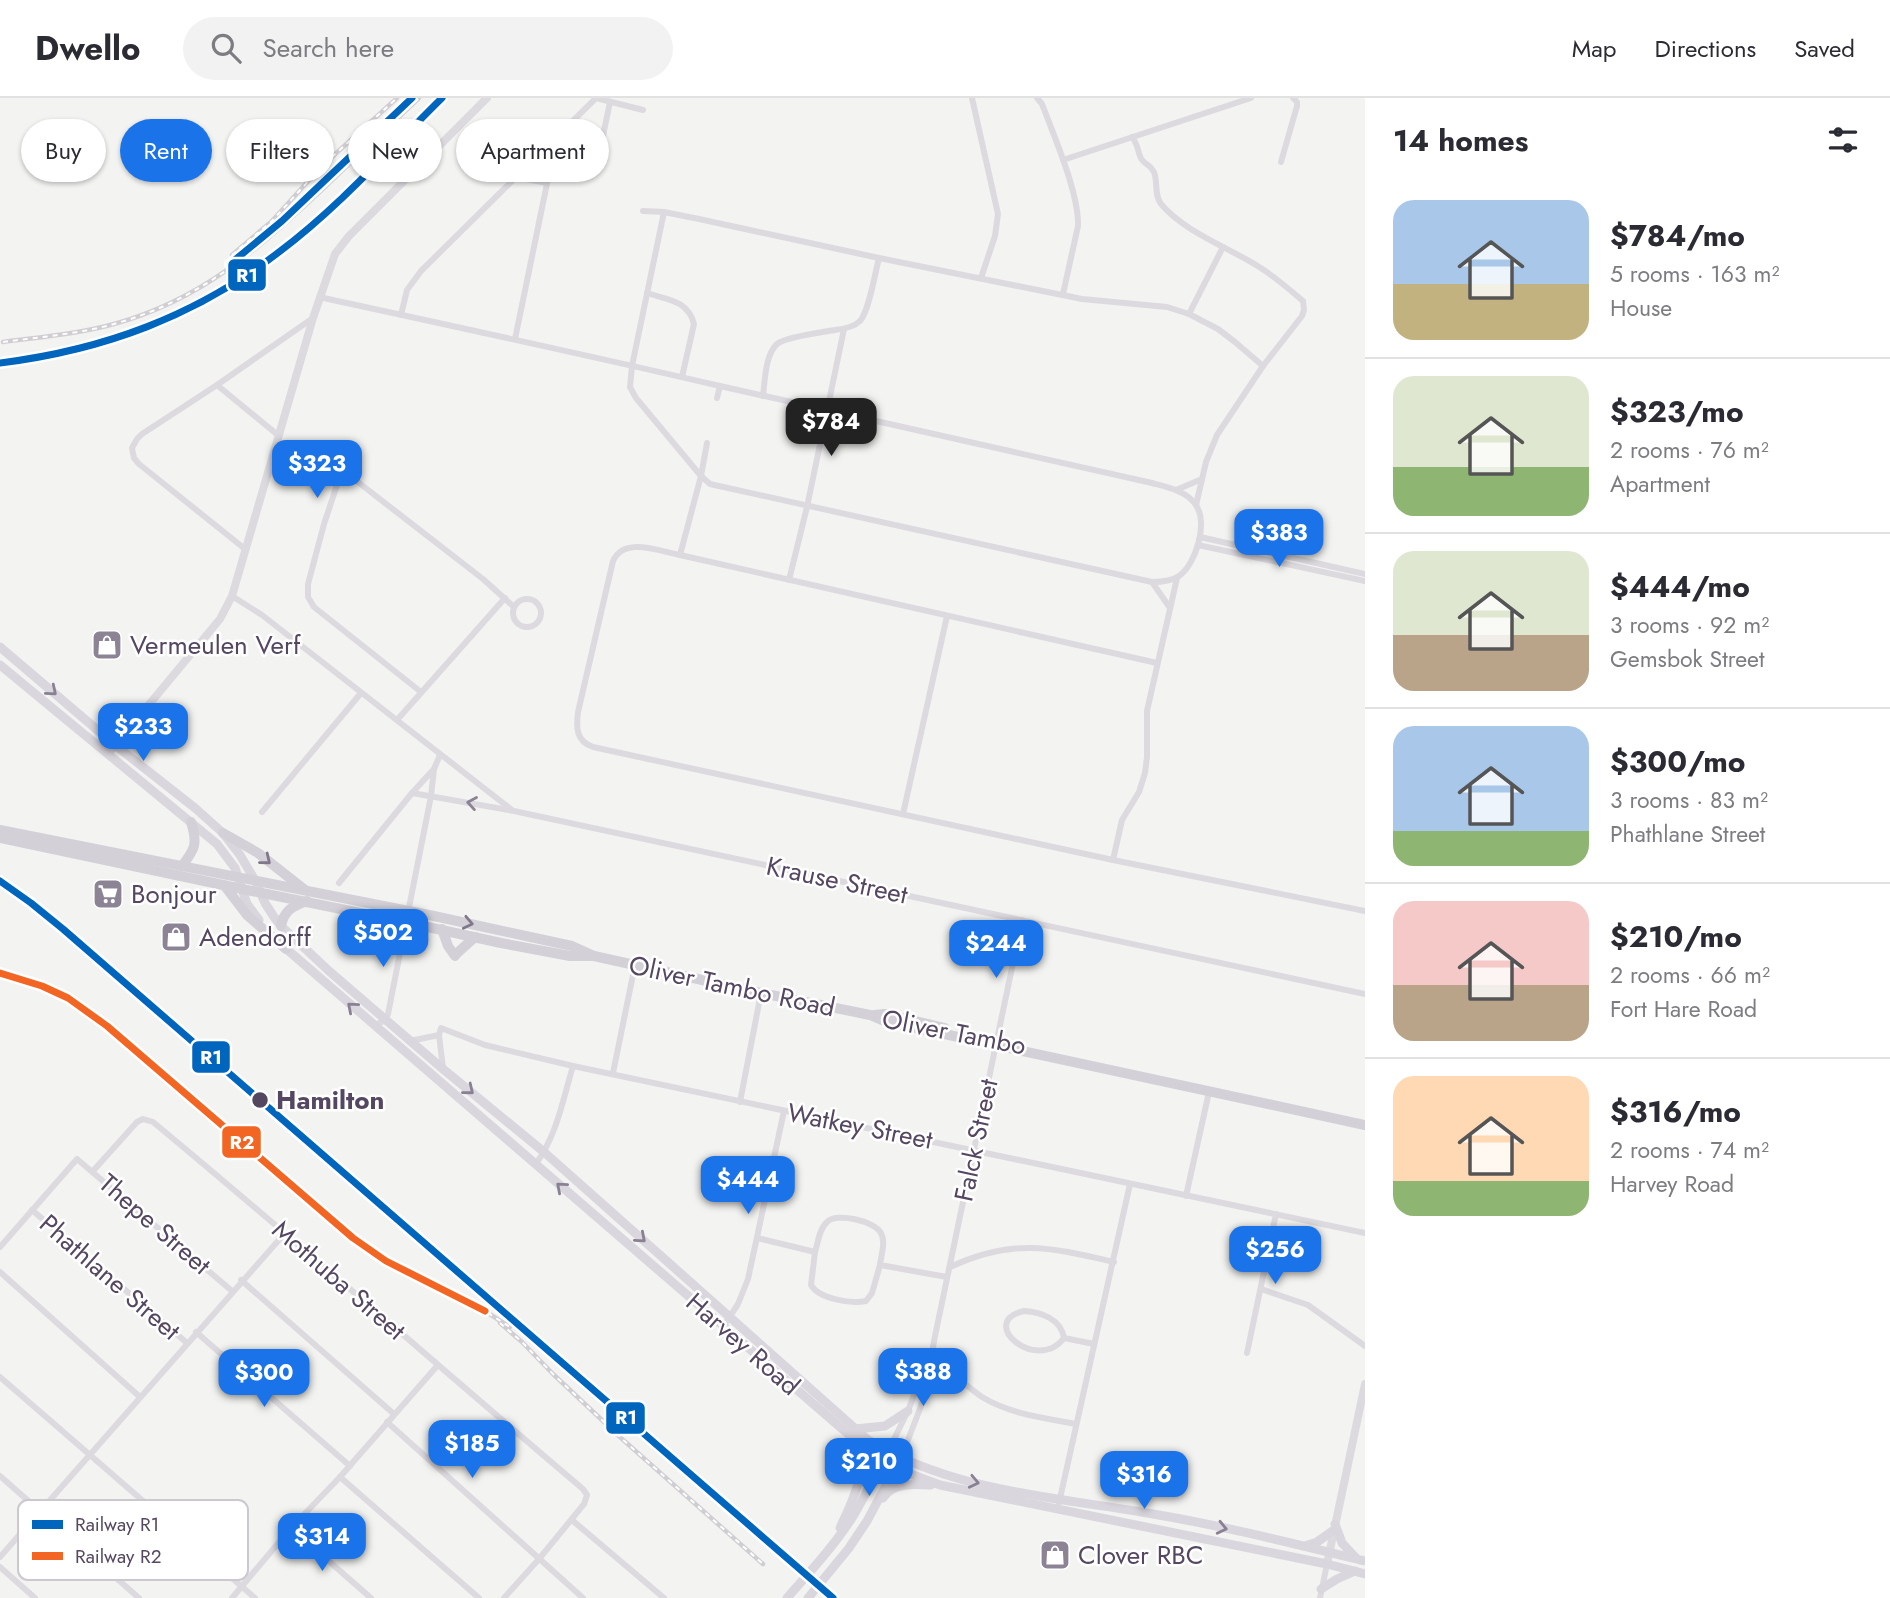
<!DOCTYPE html>
<meta charset="utf-8">
<style>
:root{--surface:#fff;--page:#f2f2f3;--text:#2b2b33;--muted:#7c7c81;--line:#e1e1e2;--accent:#1a73e8}
body{margin:0;font-family:Jost,sans-serif;background:var(--page);color:var(--text);height:100vh;display:flex;flex-direction:column;font-size:26px;white-space:nowrap}
*{box-sizing:border-box;margin:0}
p{font-size:23px;color:var(--muted)}
.icon{flex:none;width:38px;height:38px;fill:none;stroke:currentColor;stroke-width:2;stroke-linecap:round;stroke-linejoin:round}
.map{position:relative;flex:1;overflow:hidden}
.sheet{display:flex;flex-direction:column;background:var(--surface);width:525px}
.sheet>*{flex:none}
.top-card{position:absolute;left:21px;top:21px;width:665px;height:63px;display:flex;gap:14px}
.price{position:absolute;translate:-50% -60px;padding:0 16px;border-radius:14px;background:var(--accent);color:#fff;font-size:23px;line-height:46px;filter:drop-shadow(0 2px 4px #0008)}
.price::after{content:'';position:absolute;left:50%;top:42px;width:21px;height:16px;margin-left:-10px;background:inherit;clip-path:polygon(0 0,100% 0,50% 100%)}
.price.selected{background:#222;color:#fff}
ul{padding:0;list-style:none}
li{display:flex;align-items:center;gap:21px;height:175px;padding:0 28px}
li+li{border-top:2px solid var(--line)}
li span{display:grid;place-items:center;flex:none;width:196px;height:140px;border-radius:21px;color:#555}
li>.icon{margin-inline-start:auto}
span .icon{width:84px;height:84px;fill:#fffc;stroke-width:1}
li b{font-size:30px}
h2{display:flex;justify-content:space-between;align-items:center;height:84px;padding:0 28px;font-size:30px}
.tag{padding:0 24px;border-radius:32px;background:var(--surface);box-shadow:0 2px 5px #0004;font-size:24px;line-height:63px}
.tag.selected{background:var(--accent);color:#fff}
header{display:flex;align-items:center;gap:42px;box-sizing:border-box;height:98px;padding:0 35px;background:var(--surface);border-bottom:2px solid var(--line)}
header strong{font-size:33px}
nav{display:flex;gap:38px;margin-inline-start:auto;font-size:24px}
.search{width:490px;height:63px;background:var(--page);display:flex;align-items:center;gap:18px;box-sizing:border-box;padding:0 24px;border-radius:38px;color:var(--muted);font-size:26px}
main{display:flex;flex:1;min-height:0}
.map>svg:first-child{display:block}
.lines{fill:none;stroke-linecap:round;stroke-linejoin:round}
.minor{stroke:#dddadf;stroke-width:6}
.tertiary{stroke:#dddadf;stroke-width:8}
.secondary{stroke:#dad6dd;stroke-width:9}
.primary{stroke:#d4d0d8;stroke-width:10}
.rail-casing{stroke:#d0ced2;stroke-width:4.5}
.rail{stroke:#fff;stroke-width:2;stroke-dasharray:5;stroke-linecap:butt}
.rail-1-casing{stroke:#fff;stroke-width:12}
.rail-2-casing{stroke:#fff;stroke-width:12}
.rail-1{stroke:#0065bd;stroke-width:7}
.rail-2{stroke:#f26522;stroke-width:7}
.oneway{stroke:#8a8093}
.oneway2{stroke:#8b8293}
.oneway3{stroke:#81778b}
.stop-dot{fill:#554761;stroke:#fff;stroke-width:2.5}
.labels{text-anchor:middle;stroke-width:5;stroke-linejoin:round;paint-order:stroke}
.poi-label{font-size:26px;fill:#554761;stroke:#fff;text-anchor:start}
.street-label{font-size:26px;fill:#554761;stroke:#fff}
.stop-label{font-size:26px;font-weight:bold;fill:#554761;stroke:#fff;text-anchor:start}
.key{fill:#fff;stroke:#ccc8d0;stroke-width:2}
.key-label{font-size:19px;fill:#554761}
.line-badge{stroke:#fff;stroke-width:2.5}
.badge-label{font-size:19px;text-anchor:middle;font-weight:bold;fill:#fff}
</style>
<header>
<strong>Dwello</strong>
<div class="search"><svg class="icon" aria-label="search" viewBox="0 0 24 24"><circle cx="10" cy="10" r="6"/><path d="M15 15l6 6"/></svg>Search here</div>
<nav><a>Map</a><a>Directions</a><a>Saved</a></nav>
</header>
<main>
<div class="map">
<svg width="1365" height="1500" viewBox="0 0 1365 1500">
<rect width="100%" height="100%" fill="#f3f3f2"/>
<g class="lines">
<!-- minor -->
<g class="minor">
<polyline points="596,0 643,12"/>
<polyline points="972,0 998,116 995,138 981,180"/>
<path d="M1037 0 1042 6C1054 38 1079 95 1078 128L1063 196"/>
<path d="M1132 39C1140 49 1137 57 1143 63 1147 67 1151 68 1154 74 1158 84 1154 97 1161 106 1185 134 1225 148 1256 167 1273 177 1288 190 1303 203L1304 212 1302 218 1263 268 1217 337 1206 364 1196 407"/>
<polyline points="598,62 610,4"/>
<polyline points="1063,62 1251,0"/>
<polyline points="1281,64 1297,8 1297,4 1293,0"/>
<polyline points="516,79 547,85"/>
<polyline points="643,113 664,114 699,121 879,160 1082,201 1167,209 1189,216 1218,231 1235,244 1263,268"/>
<path d="M647 195C668 202 688 202 694 226L682 279"/>
<path d="M319 199C453 228 587 257 720 288L1152 385C1167 389 1187 393 1196 407 1208 426 1196 466 1179 478 1172 483 1160 484 1152 484L710 386 701 378 636 300 630 289 632 268 664 114"/>
<polyline points="1189,216 1223,149"/>
<polyline points="401,217 407,192 421,173 596,0"/>
<polyline points="515,241 556,42"/>
<polyline points="217,287 313,220"/>
<path d="M763 298C765 283 765 257 777 246 785 239 824 234 835 232 844 231 854 229 860 223 869 213 875 175 879 160"/>
<polyline points="717,300 720,288"/>
<polyline points="1176,392 1202,381"/>
<polyline points="1200,439 1365,476"/>
<polyline points="1198,447 1365,483"/>
<polyline points="245,451 139,366 134,360 132,350 137,341 142,336 217,287 279,338"/>
<polyline points="680,457 701,378 707,345"/>
<polyline points="789,482 807,409 844,231"/>
<polyline points="1152,484 1170,510"/>
<polyline points="232,498 262,517 512,712"/>
<circle cx="527" cy="515" r="14"/>
<path d="M1157 565 680 457C659 453 624 438 613 463L578 614C576 630 576 643 593 649L1113 762 1365 813"/>
<polyline points="421,594 314,509 308,499 308,486 324,426 339,381 347,378 354,381 483,481 514,509"/>
<polyline points="397,622 505,500"/>
<polyline points="412,695 514,713 1365,896"/>
<polyline points="262,714 361,595"/>
<polyline points="903,716 947,518"/>
<polyline points="1113,762 1122,722 1139,694 1145,675 1147,659 1147,613 1177,480"/>
<polyline points="339,785 412,695 433,672"/>
<polyline points="374,928 385,922 388,916 431,698 434,671 440,657"/>
<polyline points="410,943 439,937"/>
<polyline points="443,970 439,937 441,930 485,947 573,968 1365,1135"/>
<polyline points="613,975 635,867"/>
<polyline points="740,1004 761,895"/>
<path d="M535 1067C557 1038 563 1001 573 968"/>
<path d="M93 1073 137 1024 143 1021 153 1024C298 1144 439 1269 583 1391L587 1397 584 1406 539 1461 504 1500"/>
<polyline points="1186,1098 1209,994"/>
<polyline points="32,1112 187,1245"/>
<path d="M757 1140 815 1154C818 1145 819 1131 827 1124 836 1114 875 1123 881 1135 886 1144 881 1157 880 1167L947 1179"/>
<polyline points="0,1149 77,1061 232,1193"/>
<path d="M815 1154 811 1187C819 1201 851 1206 866 1203L872 1195 880 1167"/>
<path d="M950 1169C1013 1140 1049 1149 1114 1164"/>
<polyline points="0,1174 140,1299"/>
<polyline points="241,1182 394,1316"/>
<polyline points="1261,1191 1308,1207 1365,1248"/>
<path d="M1024 1213C1041 1214 1061 1221 1064 1240 1037 1276 976 1224 1024 1213Z"/>
<polyline points="723,1229 738,1206 748,1181 784,1013"/>
<polyline points="196,1234 350,1368"/>
<polyline points="1064,1240 1094,1246"/>
<polyline points="1247,1255 1276,1116"/>
<path d="M931 1258C949 1270 964 1287 982 1299 1010 1316 1044 1320 1076 1326"/>
<polyline points="0,1279 255,1500"/>
<polyline points="387,1324 583,1500"/>
<polyline points="888,1353 908,1313 925,1267 930,1262"/>
<polyline points="901,1360 923,1303 935,1238 1022,822"/>
<polyline points="0,1378 139,1500"/>
<polyline points="340,1379 479,1500"/>
<polyline points="1059,1405 1130,1086"/>
<polyline points="572,1422 664,1500"/>
<polyline points="291,1430 371,1500"/>
<polyline points="0,1459 285,1135"/>
<polyline points="0,1469 35,1500"/>
<polyline points="232,1500 291,1430 340,1379 437,1268"/>
<polyline points="1320,1500 1327,1466"/>
</g>
<!-- tertiary -->
<g class="tertiary">
<polyline points="108,656 220,521 232,498 313,220 335,156 349,138 487,0"/>
<polyline points="1327,1466 1365,1286"/>
</g>
<!-- secondary -->
<g class="secondary">
<path d="M0 549 115 647 195 710 223 735 240 757 256 784 265 805 274 819 281 828 329 873 443 971 544 1054 867 1341C951 1394 1057 1399 1153 1416 1224 1428 1295 1446 1365 1463"/>
<polyline points="0,567 217,746 235,770 247,806 259,822"/>
<polyline points="283,848 854,1341 883,1362 905,1374 940,1387 1327,1466 1365,1476"/>
<polyline points="855,1331 885,1328 908,1313"/>
<path d="M883 1400C892 1384 915 1386 931 1387"/>
<polyline points="1335,1426 1342,1445 1356,1460"/>
<path d="M840 1430C855 1397 867 1378 854 1341"/>
<polyline points="1305,1448 1317,1444 1334,1432"/>
<polyline points="1321,1491 1337,1481 1355,1473"/>
<path d="M787 1500C810 1474 833 1449 852 1420 864 1400 874 1379 885 1358"/>
<polyline points="808,1500 849,1450 867,1423 898,1365"/>
</g>
<!-- primary -->
<g class="primary">
<polyline points="0,732 434,818 572,848 594,858 761,895 870,917 884,923 1365,1027"/>
<polyline points="223,735 258,755 305,792"/>
<polyline points="0,740 242,791 405,824 501,845 570,858 593,858"/>
<path d="M182 768C195 751 198 746 191 724"/>
<polyline points="224,787 247,817 286,851"/>
<path d="M281 828C284 812 293 808 307 803"/>
<polyline points="442,831 448,848 455,858"/>
<polyline points="455,857 475,839"/>
<polyline points="874,917 885,916 945,930"/>
</g>
<!-- rail casing -->
<g class="rail-casing">
<g id="rail">
<polyline points="232,157 272,123 321,69 397,0"/>
<path d="M3 244C40 239 78 236 114 226 204 201 260 149 326 88 357 58 388 29 419 0"/>
<path d="M0 265C104 252 196 218 279 154 339 109 389 52 442 0"/>
<polyline points="0,783 31,805 63,831 833,1500"/>
<polyline points="0,875 42,888 68,900 107,928 353,1140 386,1163 469,1203 510,1229"/>
<polyline points="500,1225 522,1244 553,1276 621,1340 763,1466"/>
</g>
</g>
<!-- rail -->
<use href="#rail" class="rail"/>
<!-- rail-1 casing -->
<g class="rail-1-casing">
<g id="rail-1">
<polyline points="230,166 282,123 412,0"/>
<path d="M0 265C104 252 196 218 279 154 339 109 389 52 442 0"/>
<polyline points="0,783 31,805 63,831 833,1500"/>
</g>
</g>
<!-- rail-2 casing -->
<g class="rail-2-casing">
<polyline id="rail-2" points="0,875 42,888 68,900 107,928 353,1140 386,1163 485,1213"/>
</g>
<!-- rail-1 -->
<use href="#rail-1" class="rail-1"/>
<!-- rail-2 -->
<use href="#rail-2" class="rail-2"/>
</g>
<!-- one-way arrows -->
<defs><path id="oneway-chevron" d="M-2-3.5L2.5 0L-2 3.5" fill="none" stroke-width="1.6" stroke-linecap="round" stroke-linejoin="round" transform="scale(1.75)"/></defs>
<g class="oneway">
<use href="#oneway-chevron" transform="translate(52 593) rotate(40)"/>
<use href="#oneway-chevron" transform="translate(352 909) rotate(-139)"/>
<use href="#oneway-chevron" transform="translate(469 992) rotate(39)"/>
<use href="#oneway-chevron" transform="translate(561 1089) rotate(-139)"/>
<use href="#oneway-chevron" transform="translate(641 1140) rotate(41)"/>
<use href="#oneway-chevron" transform="translate(974 1384) rotate(12)"/>
<use href="#oneway-chevron" transform="translate(1222 1430) rotate(13)"/>
</g>
<use class="oneway2" href="#oneway-chevron" transform="translate(472 705) rotate(-170)"/>
<g class="oneway3">
<use href="#oneway-chevron" transform="translate(266 762) rotate(39)"/>
<use href="#oneway-chevron" transform="translate(468 825) rotate(12)"/>
</g>
<!-- icons -->
<defs>
<g id="shop-square" transform="scale(1.575)"><rect x="-9" y="-9" width="18" height="18" rx="4" fill="#8c8394" stroke="#fff"/><path d="M-5-2.5h2.3a2.7 3.5 0 0 1 5.4 0H5L5.5 6h-11ZM-1.5-2.5h3a1.5 2.3 0 0 0-3 0Z" fill="#fff"/></g>
<g id="supermarket-square" transform="scale(1.575)"><rect x="-9" y="-9" width="18" height="18" rx="4" fill="#8c8394" stroke="#fff"/><path d="M-6-5.5h2.5l.6 2H6L4.5 2H-2.5L-4.4-4H-6ZM-1.5 3.2a1.3 1.3 0 1 0 .1 0ZM3 3.2a1.3 1.3 0 1 0 .1 0Z" fill="#fff"/></g>
</defs>
<g fill-rule="evenodd">
<use href="#shop-square" x="107" y="547"/>
<use href="#supermarket-square" x="108" y="796"/>
<use href="#shop-square" x="176" y="839"/>
<use href="#shop-square" x="1055" y="1457"/>
</g>
<!-- markers -->
<circle class="stop-dot" cx="260" cy="1002" r="9"/>
<g class="labels">
<!-- poi labels -->
<g class="poi-label">
<text x="130" y="556">Vermeulen Verf</text>
<text x="131" y="805">Bonjour</text>
<text x="199" y="848">Adendorff</text>
<text x="1078" y="1466">Clover RBC</text>
</g>
<!-- street labels -->
<g class="street-label">
<text transform="translate(837 782) rotate(12)" y="9">Krause Street</text>
<text transform="translate(732 888) rotate(12)" y="9">Oliver Tambo Road</text>
<text transform="translate(954 934) rotate(11)" y="9">Oliver Tambo</text>
<text transform="translate(860 1028) rotate(11)" y="9">Watkey Street</text>
<text transform="translate(976 1042) rotate(-78)" y="9">Falck Street</text>
<text transform="translate(155 1126) rotate(41)" y="9">Thepe Street</text>
<text transform="translate(110 1179) rotate(41)" y="9">Phathlane Street</text>
<text transform="translate(339 1182) rotate(41)" y="9">Mothuba Street</text>
<text transform="translate(743 1246) rotate(41)" y="9">Harvey Road</text>
</g>
<!-- stop labels -->
<g class="stop-label">
<text x="276" y="1011">Hamilton</text>
</g>
</g>
<!-- legend -->
<rect x="18" y="1402" width="230" height="80" rx="10" class="key"/>
<rect x="32" y="1422" width="31" height="9" fill="#0065bd"/>
<rect x="32" y="1454" width="31" height="8" fill="#f26522"/>
<g class="key-label">
<text x="75" y="1433">Railway R1</text>
<text x="75" y="1465">Railway R2</text>
</g>
<g class="line-badge">
<rect x="227" y="160" width="40" height="34" rx="7" fill="#0065bd"/>
<rect x="191" y="942" width="40" height="34" rx="7" fill="#0065bd"/>
<rect x="221" y="1027" width="41" height="34" rx="7" fill="#f26522"/>
<rect x="605" y="1303" width="41" height="34" rx="7" fill="#0065bd"/>
</g>
<g class="badge-label">
<text x="247" y="184">R1</text>
<text x="211" y="966">R1</text>
<text x="242" y="1051">R2</text>
<text x="626" y="1326">R1</text>
</g>
</svg>
<b class="price selected" style="left:831px;top:360px">$784</b>
<b class="price" style="left:317px;top:402px">$323</b>
<b class="price" style="left:1279px;top:471px">$383</b>
<b class="price" style="left:143px;top:665px">$233</b>
<b class="price" style="left:383px;top:871px">$502</b>
<b class="price" style="left:996px;top:882px">$244</b>
<b class="price" style="left:748px;top:1118px">$444</b>
<b class="price" style="left:1275px;top:1188px">$256</b>
<b class="price" style="left:923px;top:1310px">$388</b>
<b class="price" style="left:264px;top:1311px">$300</b>
<b class="price" style="left:472px;top:1382px">$185</b>
<b class="price" style="left:869px;top:1400px">$210</b>
<b class="price" style="left:1144px;top:1413px">$316</b>
<b class="price" style="left:322px;top:1475px">$314</b>
<div class="top-card">
<a class="tag">Buy</a>
<a class="tag selected">Rent</a>
<a class="tag">Filters</a>
<a class="tag">New</a>
<a class="tag">Apartment</a>
</div>
</div>
<section class="sheet">
<h2>14 homes<svg class="icon" aria-label="filters" viewBox="0 0 24 24"><path d="M4 7h16M4 17h16"/><circle cx="9" cy="7" r="2"/><circle cx="15" cy="17" r="2"/></svg></h2>
<ul>
<li><span style="background:linear-gradient(#a9c7e8 60%,#c2b280 0)"><svg class="icon" aria-label="home" viewBox="0 0 24 24"><path d="M3 11l9-7 9 7M6 9v11h12V9"/></svg></span><div><b>$784/mo</b><p>5 rooms · 163 m²</p><p>House</p></div></li>
<li><span style="background:linear-gradient(#dfe7d0 65%,#8fb573 0)"><svg class="icon" aria-label="home" viewBox="0 0 24 24"><path d="M3 11l9-7 9 7M6 9v11h12V9"/></svg></span><div><b>$323/mo</b><p>2 rooms · 76 m²</p><p>Apartment</p></div></li>
<li><span style="background:linear-gradient(#dfe7d0 60%,#b9a48a 0)"><svg class="icon" aria-label="home" viewBox="0 0 24 24"><path d="M3 11l9-7 9 7M6 9v11h12V9"/></svg></span><div><b>$444/mo</b><p>3 rooms · 92 m²</p><p>Gemsbok Street</p></div></li>
<li><span style="background:linear-gradient(#a9c7e8 75%,#8fb573 0)"><svg class="icon" aria-label="home" viewBox="0 0 24 24"><path d="M3 11l9-7 9 7M6 9v11h12V9"/></svg></span><div><b>$300/mo</b><p>3 rooms · 83 m²</p><p>Phathlane Street</p></div></li>
<li><span style="background:linear-gradient(#f6c9c9 60%,#b9a48a 0)"><svg class="icon" aria-label="home" viewBox="0 0 24 24"><path d="M3 11l9-7 9 7M6 9v11h12V9"/></svg></span><div><b>$210/mo</b><p>2 rooms · 66 m²</p><p>Fort Hare Road</p></div></li>
<li><span style="background:linear-gradient(#ffd9b3 75%,#8fb573 0)"><svg class="icon" aria-label="home" viewBox="0 0 24 24"><path d="M3 11l9-7 9 7M6 9v11h12V9"/></svg></span><div><b>$316/mo</b><p>2 rooms · 74 m²</p><p>Harvey Road</p></div></li>
</ul>
</section>
</main>
